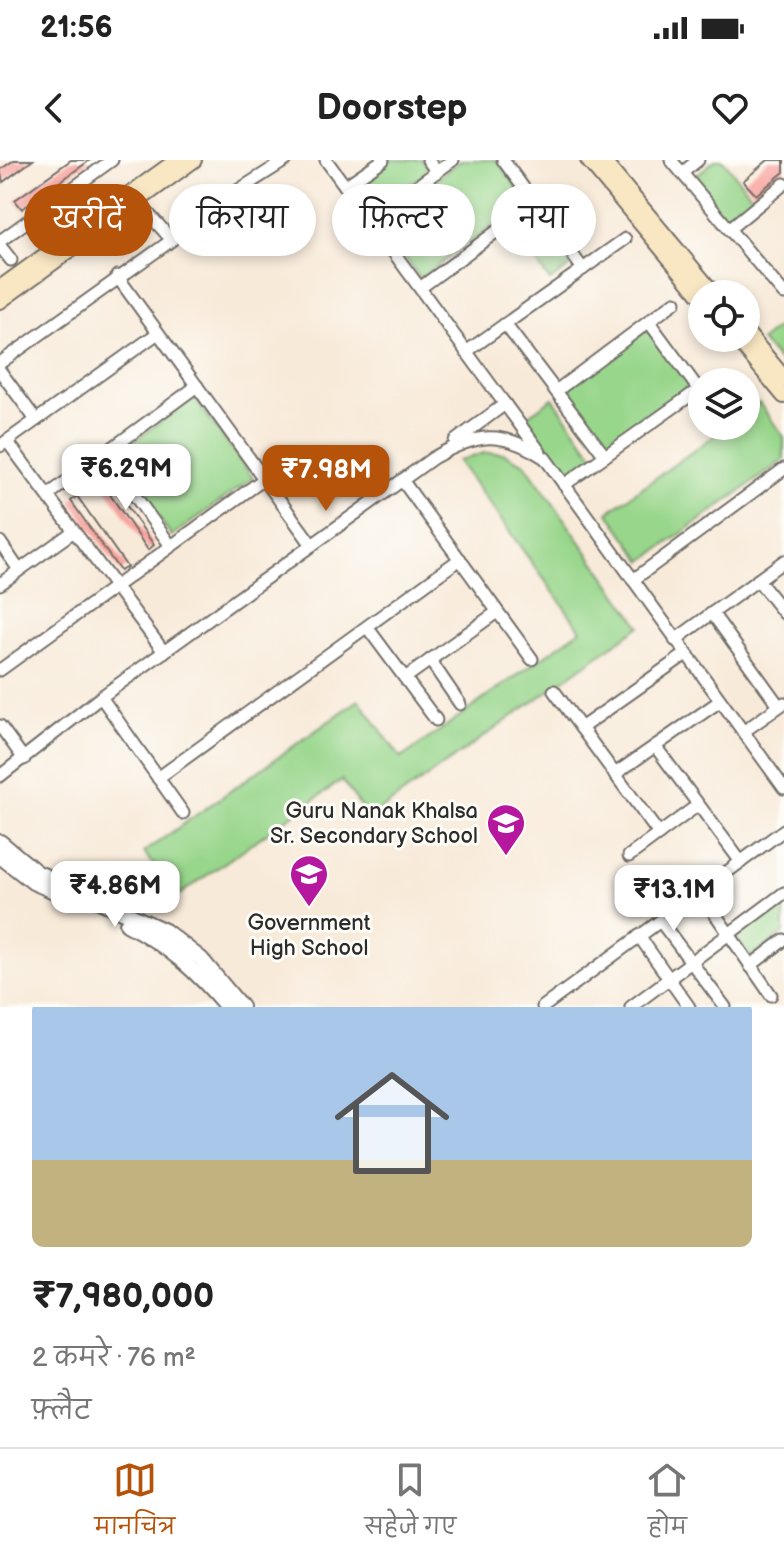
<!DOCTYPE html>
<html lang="hi">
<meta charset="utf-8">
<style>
:root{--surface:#fff;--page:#f2f2f2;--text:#222;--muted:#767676;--line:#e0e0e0;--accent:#b45309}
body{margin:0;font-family:"Balsamiq Sans","Playpen Sans Deva",sans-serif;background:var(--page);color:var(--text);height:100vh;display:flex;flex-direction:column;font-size:30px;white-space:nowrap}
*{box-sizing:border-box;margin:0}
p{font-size:26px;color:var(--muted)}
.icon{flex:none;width:44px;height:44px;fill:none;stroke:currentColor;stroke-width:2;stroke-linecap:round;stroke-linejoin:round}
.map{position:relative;height:847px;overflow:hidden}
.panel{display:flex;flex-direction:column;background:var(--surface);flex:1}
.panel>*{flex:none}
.guide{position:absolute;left:24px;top:24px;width:736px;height:72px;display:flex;gap:16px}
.buttons{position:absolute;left:688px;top:120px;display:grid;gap:16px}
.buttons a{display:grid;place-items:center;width:72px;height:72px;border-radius:50%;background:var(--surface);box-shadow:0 4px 12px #0003;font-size:40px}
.price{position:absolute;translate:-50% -68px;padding:0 18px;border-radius:16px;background:#fff;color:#222;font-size:26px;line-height:52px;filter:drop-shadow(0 2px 4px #0008)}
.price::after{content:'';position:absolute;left:50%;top:48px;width:24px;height:18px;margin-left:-12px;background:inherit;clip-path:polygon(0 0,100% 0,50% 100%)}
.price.active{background:var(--accent);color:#fff}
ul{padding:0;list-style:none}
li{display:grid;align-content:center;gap:16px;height:424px;padding:0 32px}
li+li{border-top:2px solid var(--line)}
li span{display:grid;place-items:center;height:248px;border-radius:12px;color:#555}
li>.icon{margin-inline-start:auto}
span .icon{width:144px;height:144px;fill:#fffc;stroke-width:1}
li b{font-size:34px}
.tag{padding:0 28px;border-radius:36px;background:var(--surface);box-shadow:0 4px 12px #0003;font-size:28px;line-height:72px}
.tag.active{background:var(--accent);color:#fff}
.status{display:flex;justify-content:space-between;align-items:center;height:56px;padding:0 40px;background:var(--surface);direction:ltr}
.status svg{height:22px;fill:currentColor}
header{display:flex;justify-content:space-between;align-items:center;height:104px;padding:0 32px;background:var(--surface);font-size:36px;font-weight:700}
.menu{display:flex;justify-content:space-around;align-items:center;height:112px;border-top:2px solid var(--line);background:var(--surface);font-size:22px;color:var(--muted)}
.menu a{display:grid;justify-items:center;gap:4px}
.menu .active{color:var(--accent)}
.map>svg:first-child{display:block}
.green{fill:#98d68b;stroke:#62805b;stroke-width:2}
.building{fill:#f8a39f}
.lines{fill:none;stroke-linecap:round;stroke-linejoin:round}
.minor-casing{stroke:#736e68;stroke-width:15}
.tertiary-casing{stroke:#736e68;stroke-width:18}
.secondary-casing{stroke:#736e68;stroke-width:18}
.minor{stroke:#fff;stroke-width:11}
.tertiary{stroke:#fff;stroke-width:14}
.secondary{stroke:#f9e7c3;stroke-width:14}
.labels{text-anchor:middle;stroke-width:6;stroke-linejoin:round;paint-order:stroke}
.poi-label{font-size:22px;fill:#2b2b2b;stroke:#fdfcf7;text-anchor:end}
</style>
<div class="status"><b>21:56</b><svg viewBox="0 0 49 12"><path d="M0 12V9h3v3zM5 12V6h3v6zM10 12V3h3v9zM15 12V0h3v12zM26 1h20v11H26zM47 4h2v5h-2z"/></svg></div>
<header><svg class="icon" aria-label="back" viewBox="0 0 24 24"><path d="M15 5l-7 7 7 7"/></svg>Doorstep<svg class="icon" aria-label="heart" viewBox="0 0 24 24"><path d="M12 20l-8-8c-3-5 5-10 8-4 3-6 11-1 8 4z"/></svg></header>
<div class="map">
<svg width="784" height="847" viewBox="0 0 784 847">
<rect width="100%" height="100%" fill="#fdfcf7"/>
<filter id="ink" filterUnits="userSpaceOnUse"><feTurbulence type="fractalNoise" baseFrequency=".0125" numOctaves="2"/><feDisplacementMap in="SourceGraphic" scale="16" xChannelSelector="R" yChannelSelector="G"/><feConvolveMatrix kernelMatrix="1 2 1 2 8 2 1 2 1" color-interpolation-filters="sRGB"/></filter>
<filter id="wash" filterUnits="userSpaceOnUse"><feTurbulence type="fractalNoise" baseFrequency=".006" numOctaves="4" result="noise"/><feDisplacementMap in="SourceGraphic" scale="32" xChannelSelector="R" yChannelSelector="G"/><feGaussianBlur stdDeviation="1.8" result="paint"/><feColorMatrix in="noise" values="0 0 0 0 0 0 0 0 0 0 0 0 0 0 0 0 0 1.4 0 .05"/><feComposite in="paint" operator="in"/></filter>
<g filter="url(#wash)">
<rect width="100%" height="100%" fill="#f8ead9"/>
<!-- green -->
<g class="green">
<polygon points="391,0 422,0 430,10 372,51 354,26"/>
<polygon points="462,0 497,0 527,42 420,118 378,60"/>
<polygon points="715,0 723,0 755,40 728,62 693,18"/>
<polygon points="534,52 572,105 550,121 512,68"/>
<polygon points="784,162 784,207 761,181"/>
<polygon points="648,169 690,225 607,286 565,230"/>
<polygon points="194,238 253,318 172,376 113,296"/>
<polygon points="553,238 594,296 565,316 524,258"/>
<polygon points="759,243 784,277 784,300 643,401 608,352 728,266 746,266 746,253"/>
<polygon points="484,293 503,293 525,304 640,466 369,658 342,620 176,737 144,692 359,540 401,598 581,470 458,301"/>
<polygon points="784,739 784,773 750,797 734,775"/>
</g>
<g id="blocks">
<!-- building -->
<g class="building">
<polygon points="14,0 33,0 3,22 0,10"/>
<polygon points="71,0 90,0 22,49 15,40"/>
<polygon points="768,0 784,0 784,12 756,35 743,21"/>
<polygon points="104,313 154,385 148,390 98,317"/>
<polygon points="77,336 127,407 120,411 71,341"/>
</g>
</g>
</g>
<g filter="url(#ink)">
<use href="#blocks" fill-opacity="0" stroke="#736e68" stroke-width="2"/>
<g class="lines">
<!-- minor casing -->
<g class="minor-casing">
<g id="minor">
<polyline points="326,0 540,292"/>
<polyline points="428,0 437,12"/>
<polyline points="503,0 583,109"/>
<polyline points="671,0 784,134"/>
<polyline points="682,13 698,0"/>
<polyline points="345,26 383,0"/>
<polyline points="231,35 286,0"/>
<polyline points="370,60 453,0"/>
<polyline points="729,69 784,24"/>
<polyline points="0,81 112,0"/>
<polyline points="0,86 11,100"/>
<polyline points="117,116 312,385"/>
<polyline points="420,128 535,43"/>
<polyline points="649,162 702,234"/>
<polyline points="505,164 605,296"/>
<polyline points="466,192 625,79"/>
<polyline points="0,203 172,80 137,41"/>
<polyline points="0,211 36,260"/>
<polyline points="556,231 675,142"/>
<polyline points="7,281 164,492"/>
<polyline points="455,281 505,244"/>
<polyline points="0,286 158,173"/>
<polyline points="105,294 171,386"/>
<polyline points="402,320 532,499"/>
<polyline points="564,325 698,230"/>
<polyline points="48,335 197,226"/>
<polyline points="0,382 19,410"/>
<polyline points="633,420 784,309"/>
<polyline points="758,420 784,453"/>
<polyline points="0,424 74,371"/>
<polyline points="712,453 779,546"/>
<polyline points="367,467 436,560"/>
<polyline points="675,480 784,401"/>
<polyline points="430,500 460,544"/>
<polyline points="0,510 264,319"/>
<polyline points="405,518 497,452"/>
<polyline points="554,531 659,674"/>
<polyline points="101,537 183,653"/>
<polyline points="0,566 24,599"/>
<polyline points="581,568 686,494"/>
<polyline points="743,572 784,543"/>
<polyline points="655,586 741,702"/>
<polyline points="615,614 720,541"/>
<path d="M0 616 101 537 433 298C477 273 501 269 545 298L784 628"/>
<polyline points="158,618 460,399"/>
<polyline points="629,696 698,645"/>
<polyline points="700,732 771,835"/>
<polyline points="661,762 725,847"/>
<polyline points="639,776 689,847"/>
<polyline points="750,806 784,780"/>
<polyline points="543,847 784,670"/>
<polyline points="631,847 784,733"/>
</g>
</g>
<!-- tertiary casing -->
<g class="tertiary-casing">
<g id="tertiary">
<polyline points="0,682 36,712 165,771 201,799 241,847"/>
<polyline points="0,696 33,722 75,740"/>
<path d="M127 764C169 786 197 811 227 847"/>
</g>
</g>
<!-- secondary casing -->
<g class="secondary-casing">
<g id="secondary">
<polyline points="588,0 702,137"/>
<polyline points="602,0 714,134"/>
<polyline points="0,128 177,0"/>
<polyline points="0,141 194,0"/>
<polyline points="746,172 784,218"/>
<polyline points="736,178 784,236"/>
</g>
</g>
<!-- minor -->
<use href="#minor" class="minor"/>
<!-- tertiary -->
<use href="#tertiary" class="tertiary"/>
<!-- secondary -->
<use href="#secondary" class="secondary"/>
</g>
</g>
<!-- icons -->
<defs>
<g id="school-pin" transform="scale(2)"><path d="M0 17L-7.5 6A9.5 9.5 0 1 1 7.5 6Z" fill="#b5179e" stroke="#fdfcf7"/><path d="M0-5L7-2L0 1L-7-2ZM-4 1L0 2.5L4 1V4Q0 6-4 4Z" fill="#fff"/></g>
</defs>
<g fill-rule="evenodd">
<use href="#school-pin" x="506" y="663"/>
<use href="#school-pin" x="309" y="714"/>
</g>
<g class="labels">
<!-- poi labels -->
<g class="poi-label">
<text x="478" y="658">Guru Nanak Khalsa<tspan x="478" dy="25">Sr. Secondary School</tspan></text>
<text x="309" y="770" text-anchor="middle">Government<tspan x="309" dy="25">High School</tspan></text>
</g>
</g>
</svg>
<div class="buttons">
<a><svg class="icon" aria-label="locate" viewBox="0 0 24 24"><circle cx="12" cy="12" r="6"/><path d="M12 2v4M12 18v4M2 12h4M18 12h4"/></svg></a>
<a><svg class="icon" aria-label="layers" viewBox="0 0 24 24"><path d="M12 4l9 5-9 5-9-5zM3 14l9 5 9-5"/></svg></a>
</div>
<b class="price" style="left:126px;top:352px">₹6.29M</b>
<b class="price active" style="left:326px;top:353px">₹7.98M</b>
<b class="price" style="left:115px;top:769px">₹4.86M</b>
<b class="price" style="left:674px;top:773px">₹13.1M</b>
<div class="guide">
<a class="tag active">खरीदें</a>
<a class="tag">किराया</a>
<a class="tag">फ़िल्टर</a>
<a class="tag">नया</a>
</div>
</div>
<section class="panel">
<ul>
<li><span style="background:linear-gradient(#a9c7e8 65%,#c2b280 0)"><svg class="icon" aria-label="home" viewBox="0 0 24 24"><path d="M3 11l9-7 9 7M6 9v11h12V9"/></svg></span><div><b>₹7,980,000</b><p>2 कमरे · 76 m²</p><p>फ़्लैट</p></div></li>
</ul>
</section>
<nav class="menu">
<a class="active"><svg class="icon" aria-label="map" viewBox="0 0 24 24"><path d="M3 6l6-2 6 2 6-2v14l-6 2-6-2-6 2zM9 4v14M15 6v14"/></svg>मानचित्र</a>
<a><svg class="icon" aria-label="saved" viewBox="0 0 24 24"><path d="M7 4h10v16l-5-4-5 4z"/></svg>सहेजे गए</a>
<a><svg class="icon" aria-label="home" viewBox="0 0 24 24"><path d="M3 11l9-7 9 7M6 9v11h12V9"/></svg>होम</a>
</nav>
